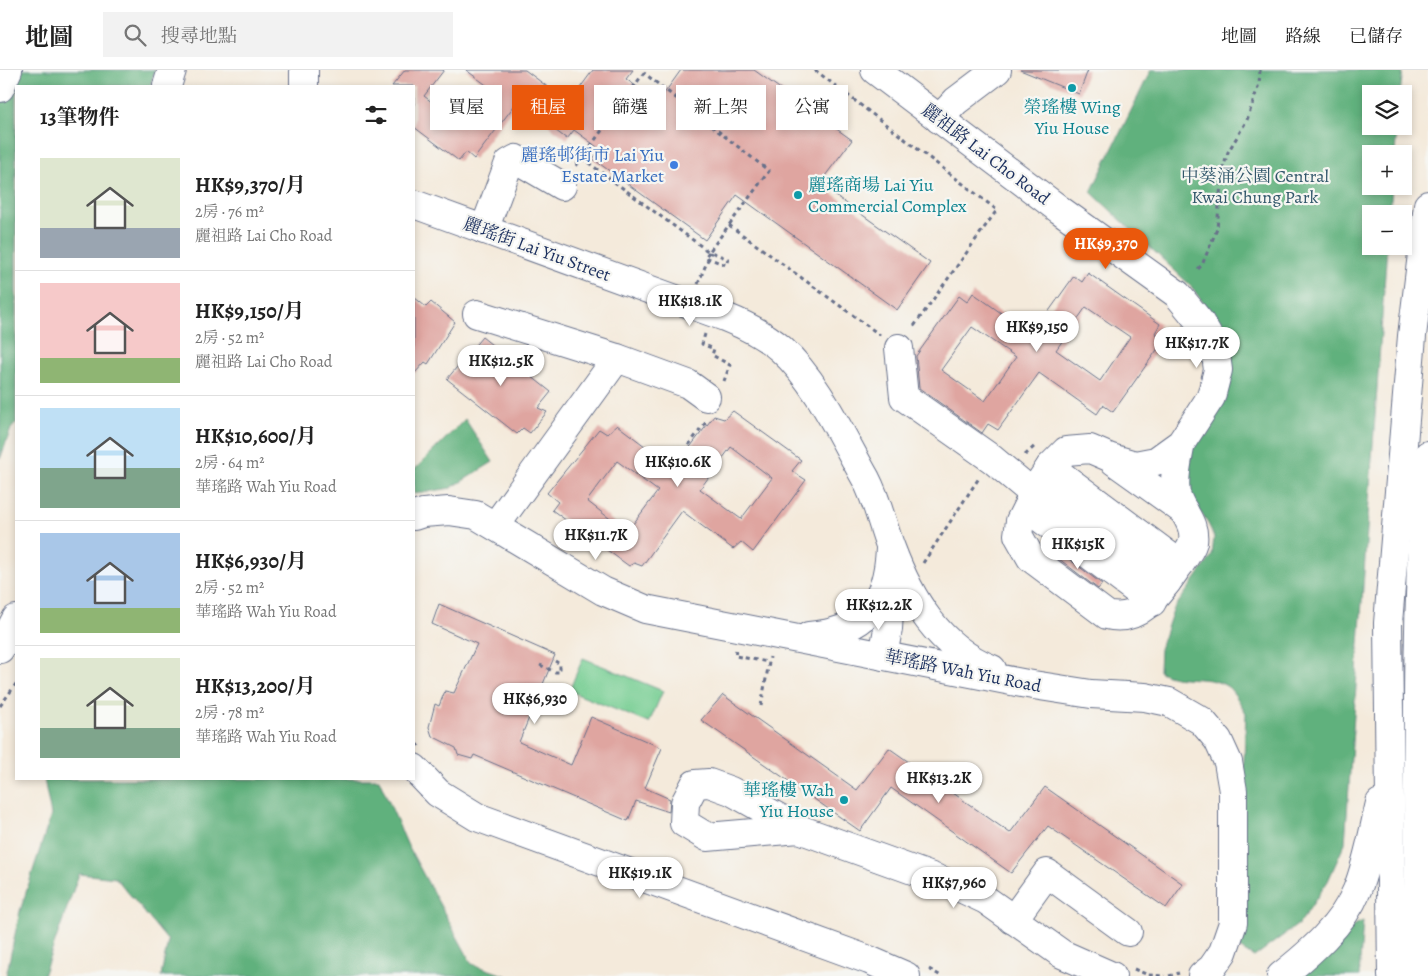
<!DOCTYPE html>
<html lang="zh-TW">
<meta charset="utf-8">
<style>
:root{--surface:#fff;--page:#f2f2f2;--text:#222;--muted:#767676;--line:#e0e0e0;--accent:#ea580c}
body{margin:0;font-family:Alegreya,"Noto Serif TC",serif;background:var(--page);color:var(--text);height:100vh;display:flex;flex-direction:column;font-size:19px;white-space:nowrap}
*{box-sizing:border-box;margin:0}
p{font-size:16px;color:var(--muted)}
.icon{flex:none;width:28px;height:28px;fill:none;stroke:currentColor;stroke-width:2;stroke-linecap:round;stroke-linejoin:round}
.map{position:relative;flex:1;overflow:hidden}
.details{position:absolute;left:15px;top:15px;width:400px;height:695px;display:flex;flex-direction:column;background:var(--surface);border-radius:0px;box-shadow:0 2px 8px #0003}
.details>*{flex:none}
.top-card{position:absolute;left:430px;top:15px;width:475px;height:45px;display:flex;gap:10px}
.tools{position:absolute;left:1362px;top:15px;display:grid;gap:10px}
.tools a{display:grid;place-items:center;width:50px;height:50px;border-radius:0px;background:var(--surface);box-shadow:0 2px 8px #0003;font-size:25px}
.price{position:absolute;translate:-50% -42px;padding:0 11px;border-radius:18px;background:#fff;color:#222;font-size:16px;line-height:32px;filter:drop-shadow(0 1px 2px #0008)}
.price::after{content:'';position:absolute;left:50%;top:30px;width:15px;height:11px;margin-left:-8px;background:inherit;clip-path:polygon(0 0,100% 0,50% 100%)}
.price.active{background:var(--accent);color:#fff}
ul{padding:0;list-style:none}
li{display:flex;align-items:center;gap:15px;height:125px;padding:0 25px}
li+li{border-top:1px solid var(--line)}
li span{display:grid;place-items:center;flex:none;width:140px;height:100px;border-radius:0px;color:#555}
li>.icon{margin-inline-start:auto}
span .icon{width:60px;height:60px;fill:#fffc;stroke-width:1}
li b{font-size:21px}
h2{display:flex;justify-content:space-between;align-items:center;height:60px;padding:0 25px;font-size:21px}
.chip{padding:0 18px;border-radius:0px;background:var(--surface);box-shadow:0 2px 8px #0003;font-size:18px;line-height:45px}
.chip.active{background:var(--accent);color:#fff}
header{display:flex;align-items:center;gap:30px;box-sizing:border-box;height:70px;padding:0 25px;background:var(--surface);border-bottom:1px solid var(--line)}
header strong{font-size:24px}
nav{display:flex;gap:28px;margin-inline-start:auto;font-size:18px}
.search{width:350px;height:45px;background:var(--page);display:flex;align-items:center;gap:12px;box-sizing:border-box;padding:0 18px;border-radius:0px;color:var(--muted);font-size:19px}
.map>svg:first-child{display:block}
.green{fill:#77ce93;stroke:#497e78}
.forest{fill:#61b17d;stroke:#3e706e}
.building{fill:#dfa5a0;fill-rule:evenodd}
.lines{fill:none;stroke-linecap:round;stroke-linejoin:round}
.minor-casing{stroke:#67708a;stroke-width:30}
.major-casing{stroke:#67708a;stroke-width:30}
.path{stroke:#67708a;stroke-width:3;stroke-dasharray:4 4;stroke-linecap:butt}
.minor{stroke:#fff;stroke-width:28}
.major{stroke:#fff;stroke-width:28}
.path-bridge{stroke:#67708a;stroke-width:3;stroke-dasharray:4 4;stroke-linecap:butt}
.culture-dot{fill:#0f9aa8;stroke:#f6f6f2;stroke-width:2}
.shop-dot{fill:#3f7fe0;stroke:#f6f6f2;stroke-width:2}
.labels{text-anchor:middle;stroke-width:4.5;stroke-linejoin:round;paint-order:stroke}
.culture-label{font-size:18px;fill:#0d838f;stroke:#f6f6f2}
.street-label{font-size:18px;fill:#1b2f5e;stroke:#f6f6f2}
.shop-label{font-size:18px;fill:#366cbe;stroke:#f6f6f2;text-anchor:end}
.park-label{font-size:18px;fill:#32576b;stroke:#f6f6f2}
</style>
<header>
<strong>地圖</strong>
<div class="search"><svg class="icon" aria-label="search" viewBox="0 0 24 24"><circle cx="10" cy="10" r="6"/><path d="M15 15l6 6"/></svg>搜尋地點</div>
<nav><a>地圖</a><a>路線</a><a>已儲存</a></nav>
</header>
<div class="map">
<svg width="1428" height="906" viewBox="0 0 1428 906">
<rect width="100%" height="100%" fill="#f6f6f2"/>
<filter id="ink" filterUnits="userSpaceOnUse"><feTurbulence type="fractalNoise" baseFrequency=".02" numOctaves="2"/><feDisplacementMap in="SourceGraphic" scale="10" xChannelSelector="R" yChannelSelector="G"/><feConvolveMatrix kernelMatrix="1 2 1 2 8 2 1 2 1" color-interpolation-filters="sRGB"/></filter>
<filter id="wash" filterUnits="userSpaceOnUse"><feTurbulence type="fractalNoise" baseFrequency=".0096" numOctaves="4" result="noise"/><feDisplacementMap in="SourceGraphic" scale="20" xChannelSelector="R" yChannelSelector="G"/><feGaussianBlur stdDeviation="1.12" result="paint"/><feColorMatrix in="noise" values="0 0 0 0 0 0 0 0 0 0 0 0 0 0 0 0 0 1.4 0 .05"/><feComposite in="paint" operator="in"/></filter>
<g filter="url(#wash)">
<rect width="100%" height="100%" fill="#f4eadb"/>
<!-- green -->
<polygon class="green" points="583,588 663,621 649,653 569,621"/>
<!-- forest -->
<g class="forest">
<polygon points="0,0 155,0 150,16 16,16 16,353 11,359 0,389"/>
<path d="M1151 0H1403L1400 24H1371V56H1397L1395 84H1371V116H1392L1390 144H1371V176H1387L1345 773 1328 811 1300 853 1254 887 1236 876 1246 643C1241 635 1235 623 1228 617 1208 603 1179 614 1159 601L1160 579 1173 540 1212 486 1214 467 1207 451 1194 435 1181 404 1225 272 1210 242 1190 215 1091 122Z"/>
<polygon points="465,349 493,392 451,418 414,424 414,400"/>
<polygon points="44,709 379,709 408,776 472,894 507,906 161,906 168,871 116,808 79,804 43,906 6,906 20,841 51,745"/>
<polygon points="1363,851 1359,906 1302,906 1352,856"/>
</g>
<g id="blocks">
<!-- building -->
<g class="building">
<polygon points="405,0 444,0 424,26 461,55 489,17 466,0 525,0 569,33 593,0 633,0 626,9 658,32 681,0 754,0 852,70 819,114 930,193 897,240 737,125 705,170 593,89 600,79 574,60 567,69 517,32 474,89 466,82 459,91 414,57 414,16 392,16"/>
<polygon points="1020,0 1088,0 1079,24"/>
<path d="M1088 203 1160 254 1155 263 1164 270 1113 342 1103 335 1097 344 1039 303 998 360 988 354 982 363 919 318 916 286 959 226 967 232 973 223 1032 265 1074 206 1082 212ZM1086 237 1130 267 1100 311 1056 280ZM972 257 1016 287 985 331 941 300Z"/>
<polygon points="414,227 426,237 431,232 455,252 428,294 425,292 414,304"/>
<polygon points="482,267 551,322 538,338 547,342 530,363 523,358 517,364 447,309"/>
<path d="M733 341 801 390 792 401 806 410 753 482 741 472 733 479 682 441 642 496 634 493 629 496 552 440 558 432 547 423 599 359 607 364 617 355 674 398 714 346 724 349ZM731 377 772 408 741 449 700 419ZM617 391 658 421 627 462 587 431Z"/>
<polygon points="1057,480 1102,514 1098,519 1054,485"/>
<polygon points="439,534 555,585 519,672 571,695 591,647 662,678 645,718 670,729 669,742 636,731 628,751 474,685 472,689 458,685 456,678 432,666 429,657 435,634 439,636 445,621 454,623 477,574 432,554"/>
<polygon points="723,625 857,720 889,678 1010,763 1045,717 1183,814 1166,838 1048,756 1011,803 891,718 860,761 701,650"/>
</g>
</g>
</g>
<g filter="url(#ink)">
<use href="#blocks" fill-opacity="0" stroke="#67708a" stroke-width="1"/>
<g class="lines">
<!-- minor casing -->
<g class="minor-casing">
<g id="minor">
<polyline points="304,0 304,16"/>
<path d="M875 0 1060 140 1177 224 1200 252 1215 278 1218 300 1211 327 1181 373 1156 391 1135 395 1111 388 1090 379 1066 381 1050 397 1038 415 1020 451 1018 465 1031 488 1107 545C1140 554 1160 522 1177 498 1182 491 1191 480 1193 472 1196 452 1180 441 1176 423 1173 407 1178 389 1181 373"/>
<polyline points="167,16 172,0"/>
<polyline points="939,49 956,31 997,0"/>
<path d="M414 134 725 247C745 255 764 264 781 279 817 311 842 367 866 409 878 432 882 455 891 478 910 529 939 578 992 599"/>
<polyline points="484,160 509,93 516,89 562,116"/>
<polyline points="477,244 617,288 688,314 706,327"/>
<polyline points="899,278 904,327 992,389 1034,424"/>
<polyline points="1114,391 1184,441"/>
<polyline points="1050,397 1180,494"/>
<polyline points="1038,415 1167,512"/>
<polyline points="1027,438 1152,532"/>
<polyline points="414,446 423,443 449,441 476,445 603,521 645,539 1027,614 1091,624 1145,627 1169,632 1202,651 1218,670 1228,692 1233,721 1233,853 1223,882 1212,898 1202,906"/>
<polyline points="496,455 617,288"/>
<path d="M809 566C866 561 887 534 890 479"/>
<polyline points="0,579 16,549"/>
<polyline points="883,586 888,559 891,511"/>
<polyline points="414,698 438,723 477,747 869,890 906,906"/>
<polyline points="799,759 707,767 684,753 685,733 695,714 709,713 731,721 799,759 954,815 986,830 1062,884 1112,906"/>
<polyline points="1013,850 1047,803 1128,862"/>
</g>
</g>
<!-- major casing -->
<g class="major-casing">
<g id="major">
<polyline points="0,18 8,0"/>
<path d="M1281 906C1310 883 1343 855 1357 820 1368 792 1373 762 1380 733"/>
<polyline points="1392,906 1388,553 1412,266 1428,135"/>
<path d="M1419 906C1419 732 1413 558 1428 385"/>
</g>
</g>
<!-- path -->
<g class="path">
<polyline points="815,0 997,140 912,259"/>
<polyline points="582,88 709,182 769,101 644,3"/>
<polyline points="576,96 646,0"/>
<polyline points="729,155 880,265"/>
<polyline points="709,182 705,187 726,195 728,189 711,182"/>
<polyline points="1198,199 1202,195 1217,159 1222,102 1228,82 1247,50 1259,14 1260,0"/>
<polyline points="705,264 702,274 714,279 712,285 730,295 724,311"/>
<polyline points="1025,385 1035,376"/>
<polyline points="674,394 707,351"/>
<polyline points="923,493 979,408"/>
<polyline points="736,580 735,586 768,592"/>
<polyline points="540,595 555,602 560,602 560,594 555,591"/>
<polyline points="0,636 16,614"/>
<polyline points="761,636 770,587"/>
<polyline points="414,667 419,676"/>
<polyline points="929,899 941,906"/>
<polyline points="1134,899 1148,905 1165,906"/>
<polyline points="1169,906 1179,903"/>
</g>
<!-- minor -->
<use href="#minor" class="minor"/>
<!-- major -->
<use href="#major" class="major"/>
<!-- path-bridge -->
<polyline class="path-bridge" points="698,214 711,182"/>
</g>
</g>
<!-- markers -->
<g class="culture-dot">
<circle cx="1072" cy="18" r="5"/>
<circle cx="798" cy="125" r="5"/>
<circle cx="844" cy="730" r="5"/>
</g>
<circle class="shop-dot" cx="674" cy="95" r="5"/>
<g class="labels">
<!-- culture labels -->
<g class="culture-label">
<text x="1072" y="43">榮瑤樓 Wing<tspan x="1072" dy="21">Yiu House</tspan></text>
<text x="808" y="121" text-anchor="start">麗瑤商場 Lai Yiu<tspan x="808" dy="21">Commercial Complex</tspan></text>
<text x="834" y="726" text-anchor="end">華瑤樓 Wah<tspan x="834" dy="21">Yiu House</tspan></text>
</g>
<!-- street labels -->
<g class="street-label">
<text transform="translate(986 84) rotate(37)" y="6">麗祖路 Lai Cho Road</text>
<text transform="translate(537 179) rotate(20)" y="6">麗瑤街 Lai Yiu Street</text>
<text transform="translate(963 601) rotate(11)" y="6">華瑤路 Wah Yiu Road</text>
</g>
<!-- shop labels -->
<g class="shop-label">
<text x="664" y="91">麗瑤邨街市 Lai Yiu<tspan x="664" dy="21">Estate Market</tspan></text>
</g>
<!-- park labels -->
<g class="park-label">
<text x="1255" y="112">中葵涌公園 Central<tspan x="1255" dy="21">Kwai Chung Park</tspan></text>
</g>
</g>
</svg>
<div class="tools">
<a><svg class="icon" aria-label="layers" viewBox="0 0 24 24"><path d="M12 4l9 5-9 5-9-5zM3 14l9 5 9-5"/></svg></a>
<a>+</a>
<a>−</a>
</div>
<b class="price active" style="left:1106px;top:200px">HK$9,370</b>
<b class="price" style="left:690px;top:257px">HK$18.1K</b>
<b class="price" style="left:1037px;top:283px">HK$9,150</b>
<b class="price" style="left:1197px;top:299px">HK$17.7K</b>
<b class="price" style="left:501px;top:317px">HK$12.5K</b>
<b class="price" style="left:678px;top:418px">HK$10.6K</b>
<b class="price" style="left:596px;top:491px">HK$11.7K</b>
<b class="price" style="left:1078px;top:500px">HK$15K</b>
<b class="price" style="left:879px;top:561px">HK$12.2K</b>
<b class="price" style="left:535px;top:655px">HK$6,930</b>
<b class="price" style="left:939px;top:734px">HK$13.2K</b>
<b class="price" style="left:640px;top:829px">HK$19.1K</b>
<b class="price" style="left:954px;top:839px">HK$7,960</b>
<div class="top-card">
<a class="chip">買屋</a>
<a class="chip active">租屋</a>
<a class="chip">篩選</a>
<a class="chip">新上架</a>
<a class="chip">公寓</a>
</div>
<section class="details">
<h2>13筆物件<svg class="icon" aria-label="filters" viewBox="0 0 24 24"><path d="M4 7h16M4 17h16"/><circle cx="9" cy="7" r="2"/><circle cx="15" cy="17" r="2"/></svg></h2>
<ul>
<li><span style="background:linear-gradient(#dfe7d0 70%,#9aa5b1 0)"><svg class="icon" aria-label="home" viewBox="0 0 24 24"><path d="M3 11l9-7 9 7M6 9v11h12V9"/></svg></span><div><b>HK$9,370/月</b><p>2房 · 76 m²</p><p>麗祖路 Lai Cho Road</p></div></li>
<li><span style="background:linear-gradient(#f6c9c9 75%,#8fb573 0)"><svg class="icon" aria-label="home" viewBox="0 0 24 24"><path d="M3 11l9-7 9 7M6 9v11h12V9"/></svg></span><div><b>HK$9,150/月</b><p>2房 · 52 m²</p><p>麗祖路 Lai Cho Road</p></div></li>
<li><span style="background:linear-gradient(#bfe0f5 60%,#7fa58c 0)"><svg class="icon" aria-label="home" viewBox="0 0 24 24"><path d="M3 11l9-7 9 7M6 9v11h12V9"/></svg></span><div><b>HK$10,600/月</b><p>2房 · 64 m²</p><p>華瑤路 Wah Yiu Road</p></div></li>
<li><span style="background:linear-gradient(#a9c7e8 75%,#8fb573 0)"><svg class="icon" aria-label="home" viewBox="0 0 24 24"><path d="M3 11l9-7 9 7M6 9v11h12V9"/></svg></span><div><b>HK$6,930/月</b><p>2房 · 52 m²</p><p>華瑤路 Wah Yiu Road</p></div></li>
<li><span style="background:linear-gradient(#dfe7d0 70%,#7fa58c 0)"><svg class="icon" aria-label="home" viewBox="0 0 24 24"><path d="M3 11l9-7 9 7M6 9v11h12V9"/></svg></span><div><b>HK$13,200/月</b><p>2房 · 78 m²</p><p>華瑤路 Wah Yiu Road</p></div></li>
</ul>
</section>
</div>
